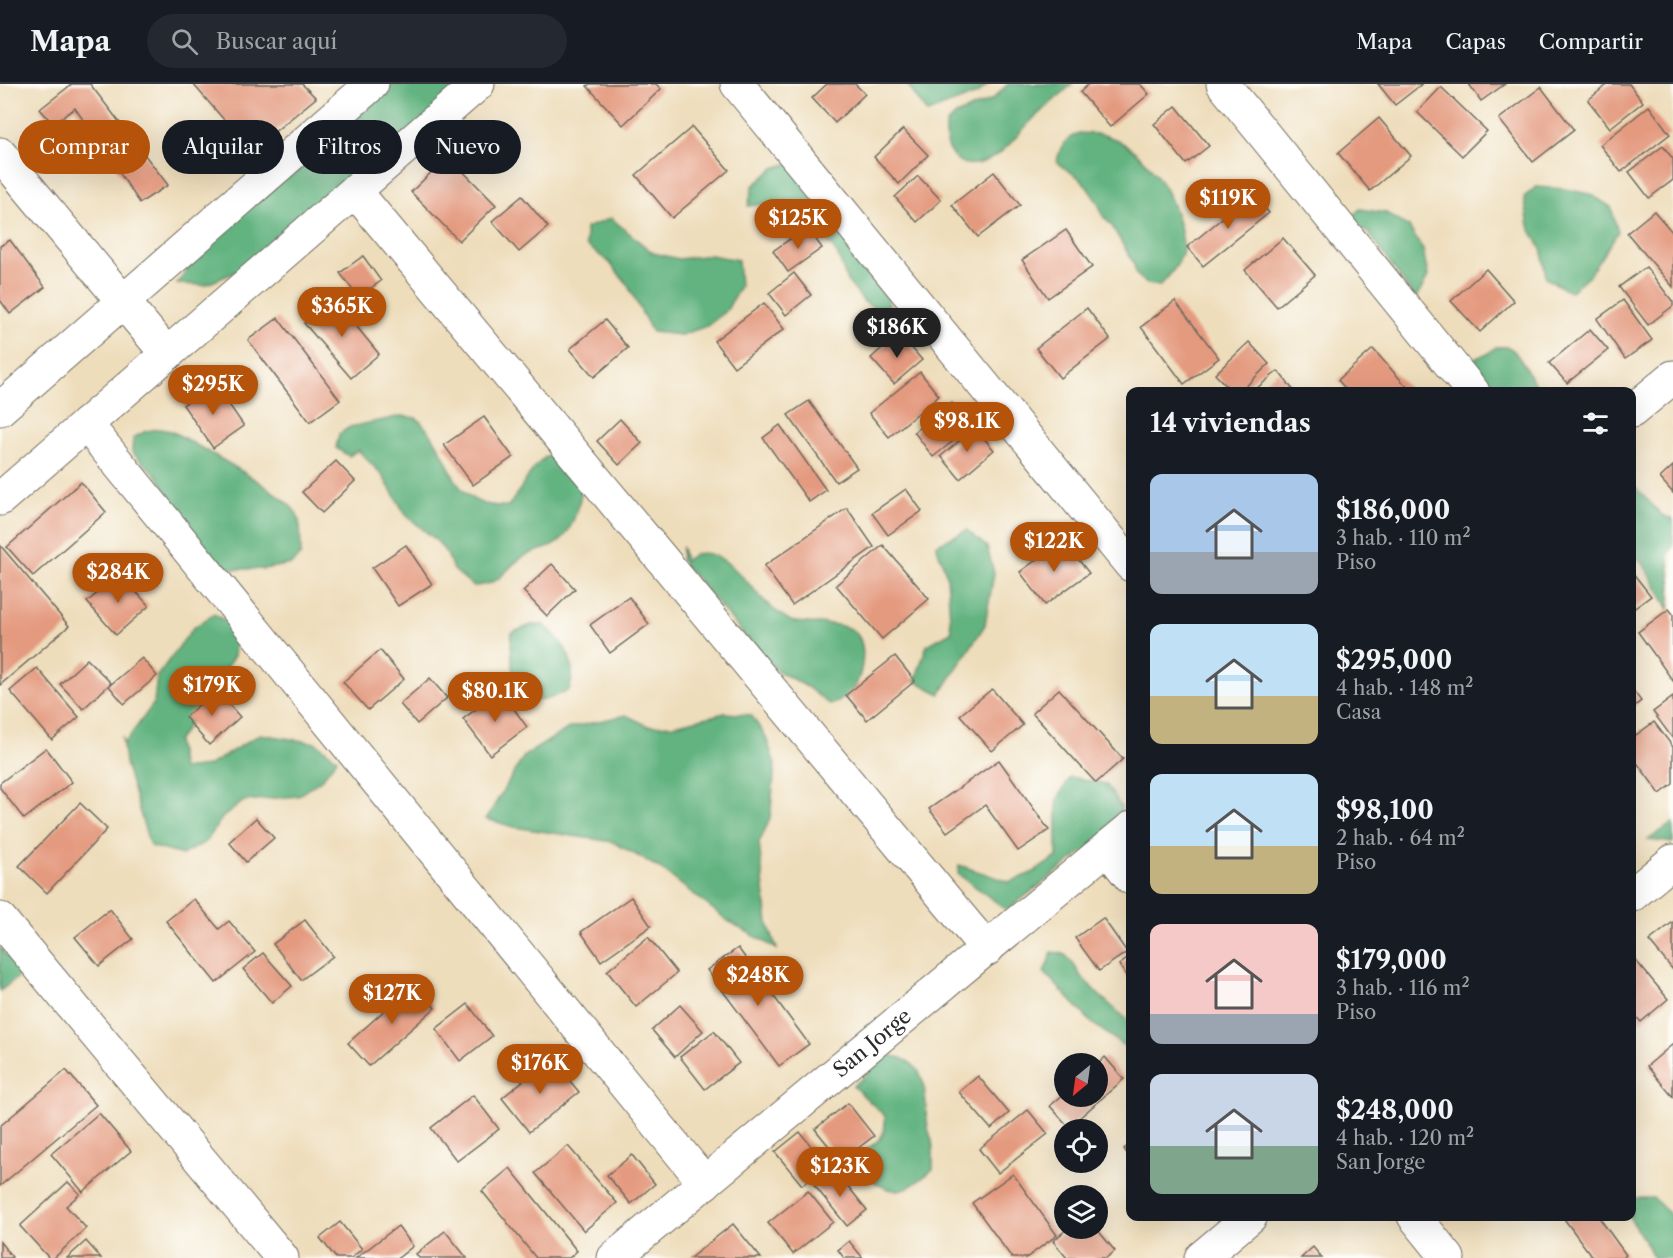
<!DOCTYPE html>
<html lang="es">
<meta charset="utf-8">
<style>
:root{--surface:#171b24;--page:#242831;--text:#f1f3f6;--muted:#9ea1a6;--line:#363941;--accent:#b45309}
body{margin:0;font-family:"Libre Caslon Text",serif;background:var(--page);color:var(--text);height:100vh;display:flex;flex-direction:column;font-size:22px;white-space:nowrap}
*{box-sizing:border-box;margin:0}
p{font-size:20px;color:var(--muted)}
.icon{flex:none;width:33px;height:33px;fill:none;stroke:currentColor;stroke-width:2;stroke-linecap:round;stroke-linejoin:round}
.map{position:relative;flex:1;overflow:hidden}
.drawer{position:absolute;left:1126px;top:303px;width:510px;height:834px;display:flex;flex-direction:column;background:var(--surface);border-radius:12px;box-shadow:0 6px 24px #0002}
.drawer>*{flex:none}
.top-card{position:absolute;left:18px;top:36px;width:570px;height:54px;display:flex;gap:12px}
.needle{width:39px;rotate:209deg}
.buttons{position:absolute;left:1054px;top:969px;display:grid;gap:12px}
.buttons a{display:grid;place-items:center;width:54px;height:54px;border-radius:50%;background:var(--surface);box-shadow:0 6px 24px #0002;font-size:30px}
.price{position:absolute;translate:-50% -51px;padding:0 14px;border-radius:21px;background:var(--accent);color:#fff;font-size:20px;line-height:39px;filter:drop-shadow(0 2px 3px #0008)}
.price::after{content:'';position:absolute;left:50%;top:36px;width:18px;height:14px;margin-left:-9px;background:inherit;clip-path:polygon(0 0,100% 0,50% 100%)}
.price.current{background:#222;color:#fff}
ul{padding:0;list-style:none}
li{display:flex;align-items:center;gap:18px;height:150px;padding:0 24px}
li span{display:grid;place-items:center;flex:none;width:168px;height:120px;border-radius:12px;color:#555}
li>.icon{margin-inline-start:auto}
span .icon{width:72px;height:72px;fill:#fffc;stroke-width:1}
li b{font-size:26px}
h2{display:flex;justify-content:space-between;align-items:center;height:72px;padding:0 24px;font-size:26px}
.tag{padding:0 21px;border-radius:27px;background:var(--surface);box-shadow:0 6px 24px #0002;font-size:21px;line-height:54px}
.tag.current{background:var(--accent);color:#fff}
header{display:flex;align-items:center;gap:36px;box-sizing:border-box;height:84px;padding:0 30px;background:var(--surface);border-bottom:2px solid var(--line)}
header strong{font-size:28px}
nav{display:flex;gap:33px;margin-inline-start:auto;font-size:21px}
.search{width:420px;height:54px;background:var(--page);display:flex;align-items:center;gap:15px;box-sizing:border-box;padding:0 21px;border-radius:33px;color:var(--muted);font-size:22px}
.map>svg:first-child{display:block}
.forest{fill:#62b380;stroke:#466f56;stroke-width:1.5}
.building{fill:#e49a7f}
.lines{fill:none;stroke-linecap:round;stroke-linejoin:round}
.minor-casing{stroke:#6f695d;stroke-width:35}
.minor{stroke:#fff;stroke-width:33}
.labels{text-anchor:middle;stroke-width:4.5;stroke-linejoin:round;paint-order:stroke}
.street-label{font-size:21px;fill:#2b2b2b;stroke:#fdfcf7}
</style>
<header>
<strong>Mapa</strong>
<div class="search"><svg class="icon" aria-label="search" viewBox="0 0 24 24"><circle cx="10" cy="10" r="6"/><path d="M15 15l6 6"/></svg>Buscar aquí</div>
<nav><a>Mapa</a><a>Capas</a><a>Compartir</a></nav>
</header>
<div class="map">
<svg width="1673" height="1174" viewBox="0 0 1673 1174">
<rect width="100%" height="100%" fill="#fdfcf7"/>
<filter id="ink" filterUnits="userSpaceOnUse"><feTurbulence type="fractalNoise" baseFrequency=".0167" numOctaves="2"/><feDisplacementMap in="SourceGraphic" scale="12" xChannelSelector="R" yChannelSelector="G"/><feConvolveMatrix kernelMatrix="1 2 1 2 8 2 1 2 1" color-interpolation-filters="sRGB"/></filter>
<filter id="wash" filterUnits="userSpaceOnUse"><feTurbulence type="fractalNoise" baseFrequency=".008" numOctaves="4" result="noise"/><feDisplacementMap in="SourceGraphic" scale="24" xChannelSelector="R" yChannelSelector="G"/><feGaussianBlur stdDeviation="1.35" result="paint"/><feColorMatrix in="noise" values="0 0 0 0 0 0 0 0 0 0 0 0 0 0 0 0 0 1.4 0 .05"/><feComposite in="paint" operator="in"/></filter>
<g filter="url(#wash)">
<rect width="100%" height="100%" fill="#edb"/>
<!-- forest -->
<g class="forest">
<polygon points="392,0 476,0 261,181 233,189 205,201 177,200 210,153"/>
<polygon points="907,0 988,0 977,10 927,29"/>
<path d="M1008 0H1072C1058 14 1041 26 1027 41 1018 50 1009 63 998 70 965 92 944 77 946 40L956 31 993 15Z"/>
<path d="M1079 49C1088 50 1099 49 1107 52 1146 65 1174 110 1181 148 1182 153 1183 161 1183 166 1181 179 1168 193 1160 202L1147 200 1137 191 1133 178 1112 142 1103 132 1098 119 1082 96 1057 79C1059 63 1065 55 1079 49Z"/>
<polygon points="799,76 886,205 891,232 865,219 847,197 838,171 821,148 800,128 775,119 748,122 753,102 774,84"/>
<polygon points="1536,103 1565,105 1590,110 1611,123 1618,148 1590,190 1570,208 1546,194 1542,167 1529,142 1524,113"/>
<polygon points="1360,125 1386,129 1409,143 1423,166 1428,192 1416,216 1369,149 1345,138"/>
<polygon points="611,134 653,169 679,175 710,171 738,176 740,202 727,226 707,242 681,251 652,248 627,200 609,178 586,161 586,144"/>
<path d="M1496 263C1500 263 1506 262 1510 264 1518 267 1533 298 1539 307H1493L1474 274 1486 271Z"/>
<path d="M402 332C406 333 412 333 416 334 420 336 423 341 426 344 456 378 449 425 508 422 522 407 532 377 552 370 556 368 562 369 566 368 571 375 579 384 581 392 585 408 573 445 561 456 551 466 534 466 523 473 502 486 503 501 473 502L453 485 447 470 438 458 406 431 382 391 358 366 349 372 336 364 339 350 350 343Z"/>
<path d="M159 345 171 347C194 360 293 412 298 433 302 444 300 458 301 470L292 480 263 485H234L219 480 198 460 158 393 132 368 133 354 146 347Z"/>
<polygon points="1632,400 1662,431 1673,436 1673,463 1668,470 1671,498 1669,525 1644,481 1632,469"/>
<polygon points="967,446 987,463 994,489 985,541 940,610 915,597 927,561 951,548 947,492 936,461"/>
<path d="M682 463 685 477C688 474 693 471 697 470 726 463 753 509 772 524 778 528 785 534 791 537 796 539 804 538 810 539 845 540 870 541 861 586 856 607 850 612 830 621L807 603 778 587 766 576 681 477Z"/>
<polygon points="214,530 238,545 234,572 177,658 182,685 208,682 260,650 316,659 337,675 322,695 298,712 244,717 222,734 207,757 182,771 150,762 125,679 122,653 124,660 154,619 157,592 193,544"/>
<path d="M531 541H544C565 558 579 579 569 606 561 609 551 615 543 616 507 620 512 572 511 549Z"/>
<polygon points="725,629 751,631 766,653 775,680 770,735 759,759 768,840 777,865 728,837 661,785 613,758 514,743 486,735 524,672 569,644 626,631 648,642 674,641"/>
<polygon points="1070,693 1106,700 1122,724 1109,748 1007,826 958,790 959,781 1010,798 1034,788 1057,773 1057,716"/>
<polygon points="1673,739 1673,759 1648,756"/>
<polygon points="0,863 22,890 0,907"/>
<polygon points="1052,868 1064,870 1073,879 1080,891 1099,911 1131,939 1131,967 1092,939 1044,888"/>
<path d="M888 971C932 977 923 1010 928 1044 929 1049 931 1052 932 1057 934 1066 933 1077 933 1085 900 1115 889 1111 857 1085L856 1072C875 1059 887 1056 885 1032L853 1002 868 990 875 979Z"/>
<polygon points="1632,1114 1653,1114 1671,1131 1673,1174 1653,1174 1649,1164 1629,1133 1632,1132"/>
</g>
<g id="blocks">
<!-- building -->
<g class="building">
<polygon points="72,0 90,0 168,101 140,119 75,24 53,40 40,25"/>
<polygon points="193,0 302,0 316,14 251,67"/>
<polygon points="590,0 656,0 661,5 623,41 587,2"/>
<polygon points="827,0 855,0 865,10 835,39 812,14"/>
<polygon points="1089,0 1140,0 1149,10 1110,43 1080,8"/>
<polygon points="1378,0 1422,0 1395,21"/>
<polygon points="1469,0 1505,0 1481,17"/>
<polygon points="1608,0 1629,0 1643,18 1610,44 1588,16"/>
<polygon points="1441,3 1487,47 1462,72 1417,28"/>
<polygon points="1541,3 1574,46 1533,78 1499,35"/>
<polygon points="1176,22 1209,62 1186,80 1154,40"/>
<polygon points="1649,22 1670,50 1621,88 1600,61"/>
<polygon points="1379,34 1411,72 1370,107 1338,69"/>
<polygon points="692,43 729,86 672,134 636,91"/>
<polygon points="903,45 928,71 899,100 874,73"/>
<polygon points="1663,62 1673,75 1673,96 1649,114 1629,88"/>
<polygon points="448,72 496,121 459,157 411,108"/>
<polygon points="994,88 1020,121 978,153 952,121"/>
<polygon points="918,92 941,116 917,138 895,113"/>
<polygon points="1253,109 1269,129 1203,182 1187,163"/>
<polygon points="522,112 548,143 519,168 492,137"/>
<polygon points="1654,127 1673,149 1673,203 1627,149"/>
<polygon points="807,143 822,164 788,188 773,167"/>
<polygon points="1066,146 1092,183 1048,214 1022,176"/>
<polygon points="1283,154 1315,191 1277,223 1245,186"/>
<polygon points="10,156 45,203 10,230 0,216 0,162"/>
<polygon points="363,172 381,197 358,213 340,189"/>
<polygon points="1646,183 1673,218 1673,222 1648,241 1619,203"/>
<polygon points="1486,185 1514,217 1480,248 1451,217"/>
<polygon points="794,189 811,211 786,231 769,209"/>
<polygon points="334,215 379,270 351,294 304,239"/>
<polygon points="1623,216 1652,256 1625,275 1597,235"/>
<polygon points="1175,217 1219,274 1184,300 1141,243"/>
<polygon points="764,219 784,245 734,283 714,257"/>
<polygon points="1087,224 1110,255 1060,294 1036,264"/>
<polygon points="278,234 340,316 310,338 248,256"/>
<polygon points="605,236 628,264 594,293 570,265"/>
<polygon points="1590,245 1608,266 1567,299 1549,279"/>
<polygon points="899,249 922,276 894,300 871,274"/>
<polygon points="1249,258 1269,280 1240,308 1232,308 1215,290"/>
<polygon points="1373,265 1409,305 1407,308 1348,308 1338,296"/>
<polygon points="1278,287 1295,308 1252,308"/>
<polygon points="920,288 939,312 889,353 869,329"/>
<polygon points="214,299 244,342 213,364 183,321"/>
<polygon points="809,317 857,384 836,398 788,331"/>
<polygon points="952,319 971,343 933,373 914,348"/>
<polygon points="484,333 513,373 473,401 444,361"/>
<polygon points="620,335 642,359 619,381 597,357"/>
<polygon points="780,341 826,406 809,418 763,354"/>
<polygon points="975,344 994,366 960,395 941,372"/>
<polygon points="336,377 355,397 322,429 302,408"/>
<polygon points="1673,382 1673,409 1660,394"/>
<polygon points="81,398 106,428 33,492 7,463"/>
<polygon points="906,405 922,427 888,451 872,429"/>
<polygon points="847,424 874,463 792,521 764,482"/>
<polygon points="1063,456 1089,489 1045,521 1020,488"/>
<polygon points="0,461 69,542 0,601"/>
<polygon points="406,461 432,500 398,522 372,484"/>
<polygon points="883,461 929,515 882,555 836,501"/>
<polygon points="552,480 575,505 547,532 523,507"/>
<polygon points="1632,488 1651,512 1632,526"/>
<polygon points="120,490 149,522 116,551 87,518"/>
<polygon points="629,513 649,540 610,569 590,541"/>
<polygon points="1669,525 1673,530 1673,597 1638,548"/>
<polygon points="380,566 404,595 368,626 343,598"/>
<polygon points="895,572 915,597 867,636 846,611"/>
<polygon points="142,574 157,592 124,620 109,602"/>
<polygon points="87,575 111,599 83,625 60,600"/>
<polygon points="37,584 79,633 52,656 10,607"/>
<polygon points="430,594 447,614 417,640 400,620"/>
<polygon points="992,605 1023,641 992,667 960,631"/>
<polygon points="1059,605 1123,675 1096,699 1032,629"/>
<polygon points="1632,605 1641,617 1632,624"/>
<polygon points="216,606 240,633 209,661 185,633"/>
<polygon points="501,607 527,643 490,671 463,635"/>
<polygon points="1673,613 1673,655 1653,628"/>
<polygon points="1654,638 1673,663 1673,700 1660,710 1632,672 1632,654"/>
<polygon points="46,664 72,698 24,735 0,704 0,699"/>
<polygon points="999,676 1049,746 1018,767 985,721 947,748 929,725"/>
<polygon points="80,719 107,745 47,809 19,782"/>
<polygon points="256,734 274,754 246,778 229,758"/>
<polygon points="631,813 651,842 601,877 581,848"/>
<polygon points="194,815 219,845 229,837 255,868 216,899 166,837"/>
<polygon points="110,825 133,855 99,882 75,853"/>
<polygon points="1103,834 1127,868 1099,887 1075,854"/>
<polygon points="305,836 333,872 301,896 273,860"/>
<polygon points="1673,838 1673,886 1649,857"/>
<polygon points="648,853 677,889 636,923 607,887"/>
<polygon points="738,864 809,960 779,982 707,886"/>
<polygon points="263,869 292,902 272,919 243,885"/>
<polygon points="1131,872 1131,899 1119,881"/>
<polygon points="1632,872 1668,915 1641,938 1632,928"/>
<polygon points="414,900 435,924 369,982 348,959"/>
<polygon points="468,920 492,952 460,977 436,945"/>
<polygon points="680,921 703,947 675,973 652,946"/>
<polygon points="714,947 739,979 705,1005 680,973"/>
<polygon points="1673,960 1673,1013 1647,982"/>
<polygon points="1105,973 1124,995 1069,1043 1050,1022 1065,1009 1065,1012 1098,1012 1098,980"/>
<polygon points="551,974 579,1008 529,1048 502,1014"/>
<polygon points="66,986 96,1021 0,1102 0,1042"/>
<polygon points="978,992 1009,1029 991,1045 959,1008"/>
<polygon points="473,1011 499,1045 457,1077 431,1044"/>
<polygon points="848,1019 874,1052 841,1077 815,1045"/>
<polygon points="1028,1026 1048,1050 998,1089 979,1065"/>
<polygon points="99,1029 131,1067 83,1108 51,1070"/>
<polygon points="800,1048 827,1082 802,1101 775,1068"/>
<polygon points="1131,1060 1131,1075 1124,1065"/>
<polygon points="568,1062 617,1119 584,1147 535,1089"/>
<polygon points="632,1071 655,1100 631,1120 607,1091"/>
<polygon points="510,1084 577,1167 569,1174 536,1174 482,1107"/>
<polygon points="834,1085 867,1126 847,1142 814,1101"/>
<polygon points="1013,1090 1057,1151 1026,1174 1012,1174 972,1119"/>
<polygon points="68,1098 80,1110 66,1122 86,1144 54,1174 49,1174 20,1142"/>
<polygon points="808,1107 833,1138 793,1170 768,1139"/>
<polygon points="1562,1132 1598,1132 1626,1171 1623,1174 1593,1174"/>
<polygon points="340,1138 362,1165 351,1174 336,1174 320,1154"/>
<polygon points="733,1140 761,1174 690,1174"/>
<polygon points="398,1142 413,1162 398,1174 356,1174"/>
<polygon points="1068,1144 1096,1144 1115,1167 1106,1174 1067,1174 1053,1157"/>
<polygon points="445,1147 467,1174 419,1174 416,1170"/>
<polygon points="86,1157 101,1174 67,1174"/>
<polygon points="849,1157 863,1174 844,1174 838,1166"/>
<polygon points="0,1158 12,1173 10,1174 0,1174"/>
<polygon points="1313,1163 1322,1174 1301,1174"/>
</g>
</g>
</g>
<g filter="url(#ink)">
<use href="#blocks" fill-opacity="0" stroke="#6f695d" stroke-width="1.5"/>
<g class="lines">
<!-- minor casing -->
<g class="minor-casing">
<g id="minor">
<polyline points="737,0 1131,481"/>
<polyline points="1223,0 1473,308"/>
<polyline points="0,70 167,270"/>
<polyline points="355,107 987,865"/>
<polyline points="0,325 372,0"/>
<polyline points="1632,327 1673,293"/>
<polyline points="86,340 705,1099"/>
<polyline points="0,415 478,0"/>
<polyline points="1107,764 1131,794"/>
<polyline points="1632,811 1673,777"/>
<polyline points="0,835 282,1174"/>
<polyline points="1414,1132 1448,1174"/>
<path id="s1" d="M614 1174 1131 744"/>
<polyline points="1201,1174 1251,1132"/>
</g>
</g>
<!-- minor -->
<use href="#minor" class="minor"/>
</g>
</g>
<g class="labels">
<!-- street labels -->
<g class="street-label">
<text dy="7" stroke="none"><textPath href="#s1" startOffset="336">San Jorge</textPath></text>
</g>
</g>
</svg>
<div class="buttons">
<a><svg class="needle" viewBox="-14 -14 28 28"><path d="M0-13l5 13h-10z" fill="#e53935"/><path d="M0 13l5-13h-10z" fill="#9ea1a6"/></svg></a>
<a><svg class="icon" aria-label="locate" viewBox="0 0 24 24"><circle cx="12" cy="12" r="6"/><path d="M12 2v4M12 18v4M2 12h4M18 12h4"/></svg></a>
<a><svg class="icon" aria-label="layers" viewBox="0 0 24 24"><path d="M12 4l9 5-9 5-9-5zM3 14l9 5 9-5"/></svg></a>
</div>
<b class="price" style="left:1228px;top:146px">$119K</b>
<b class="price" style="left:798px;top:166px">$125K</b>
<b class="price" style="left:342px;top:254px">$365K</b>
<b class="price current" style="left:897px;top:275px">$186K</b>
<b class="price" style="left:213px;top:332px">$295K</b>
<b class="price" style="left:967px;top:369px">$98.1K</b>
<b class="price" style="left:1054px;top:489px">$122K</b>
<b class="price" style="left:118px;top:520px">$284K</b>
<b class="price" style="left:212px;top:633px">$179K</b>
<b class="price" style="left:495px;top:639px">$80.1K</b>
<b class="price" style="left:758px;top:923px">$248K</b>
<b class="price" style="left:392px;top:941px">$127K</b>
<b class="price" style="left:540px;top:1011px">$176K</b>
<b class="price" style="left:840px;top:1114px">$123K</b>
<div class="top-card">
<a class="tag current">Comprar</a>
<a class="tag">Alquilar</a>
<a class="tag">Filtros</a>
<a class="tag">Nuevo</a>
</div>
<section class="drawer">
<h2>14 viviendas<svg class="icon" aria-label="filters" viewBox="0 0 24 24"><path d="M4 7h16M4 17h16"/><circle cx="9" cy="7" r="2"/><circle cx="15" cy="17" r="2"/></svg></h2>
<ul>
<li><span style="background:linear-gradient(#a9c7e8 65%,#9aa5b1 0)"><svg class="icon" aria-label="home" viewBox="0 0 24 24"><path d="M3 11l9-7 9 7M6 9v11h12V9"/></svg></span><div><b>$186,000</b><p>3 hab. · 110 m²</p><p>Piso</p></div></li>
<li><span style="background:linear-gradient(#bfe0f5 60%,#c2b280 0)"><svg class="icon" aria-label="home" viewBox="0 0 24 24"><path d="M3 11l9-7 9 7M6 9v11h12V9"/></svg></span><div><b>$295,000</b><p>4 hab. · 148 m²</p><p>Casa</p></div></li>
<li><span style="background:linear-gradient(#bfe0f5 60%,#c2b280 0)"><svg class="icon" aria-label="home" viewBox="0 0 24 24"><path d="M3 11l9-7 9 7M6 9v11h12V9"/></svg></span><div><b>$98,100</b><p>2 hab. · 64 m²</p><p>Piso</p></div></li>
<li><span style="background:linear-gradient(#f6c9c9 75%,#9aa5b1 0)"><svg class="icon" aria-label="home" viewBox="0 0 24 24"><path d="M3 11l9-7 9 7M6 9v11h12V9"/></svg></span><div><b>$179,000</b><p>3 hab. · 116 m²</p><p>Piso</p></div></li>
<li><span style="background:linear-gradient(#c9d6e8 60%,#7fa58c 0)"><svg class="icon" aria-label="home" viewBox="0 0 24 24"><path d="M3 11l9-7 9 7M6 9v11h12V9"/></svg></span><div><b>$248,000</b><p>4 hab. · 120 m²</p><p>San Jorge</p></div></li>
</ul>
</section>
</div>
